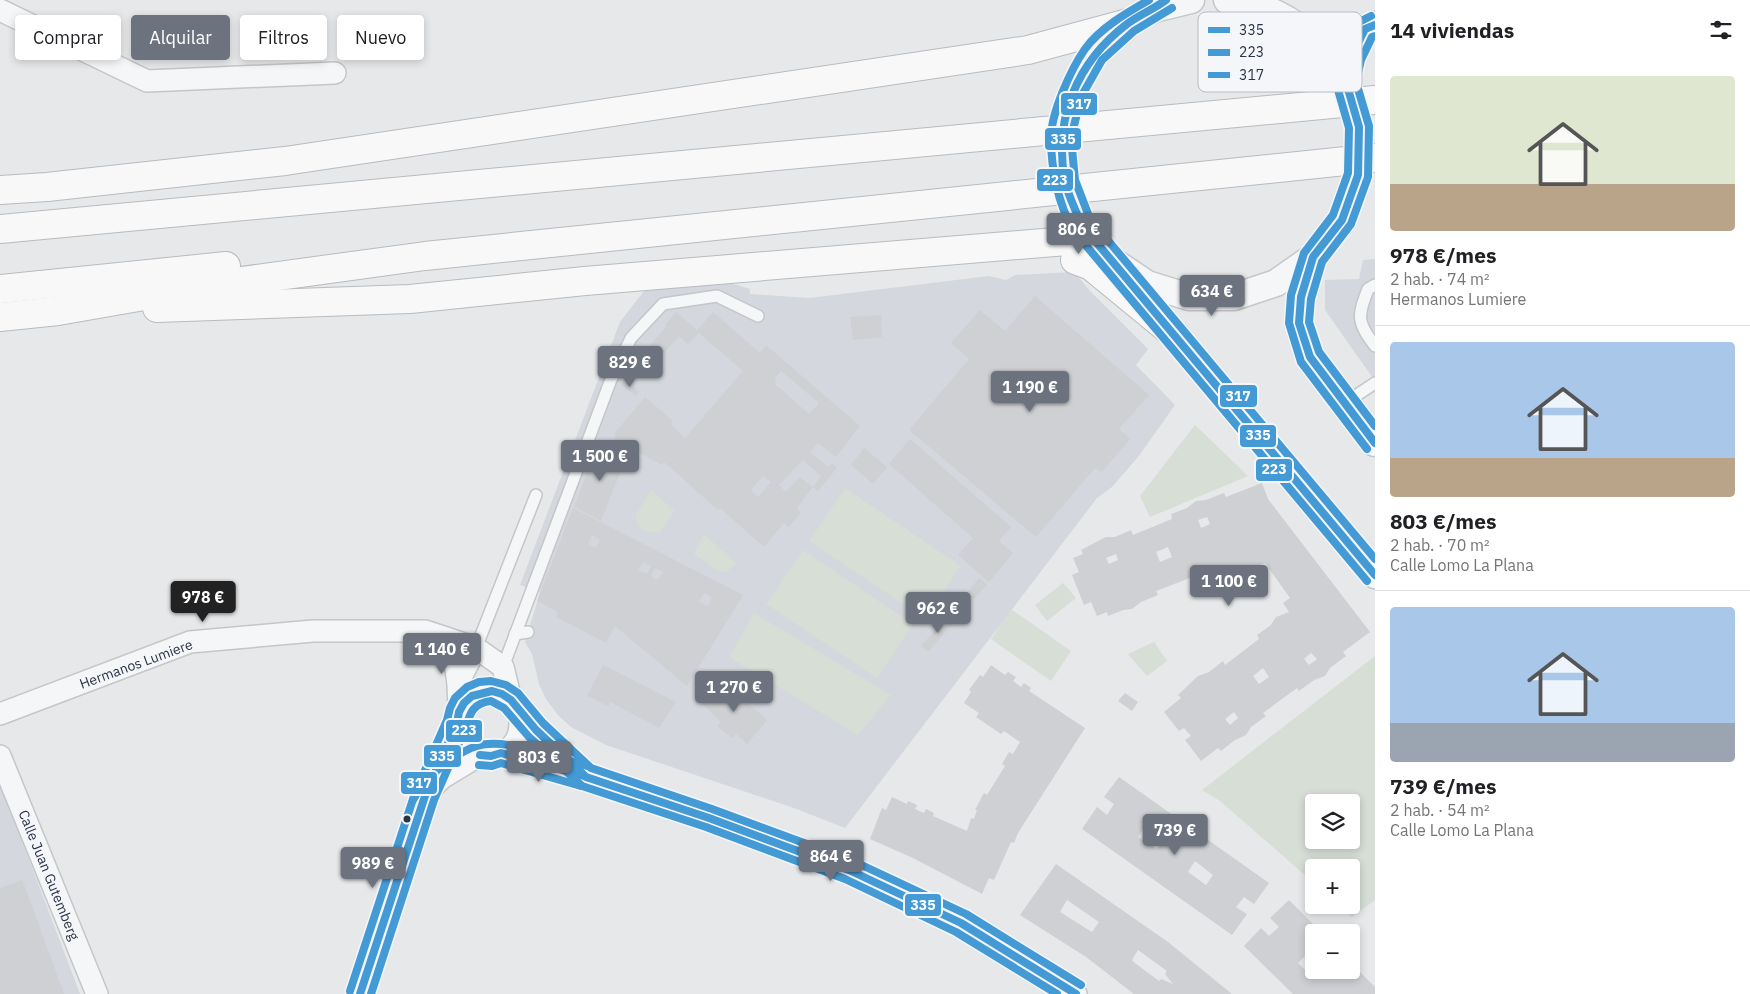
<!DOCTYPE html>
<html lang="es">
<meta charset="utf-8">
<style>
:root{--surface:#fff;--page:#f2f2f2;--text:#202124;--muted:#757577;--line:#e0e0e0;--accent:#6c737f}
body{margin:0;font-family:"IBM Plex Sans",sans-serif;background:var(--page);color:var(--text);height:100vh;display:flex;flex-direction:column;font-size:19px;white-space:nowrap}
*{box-sizing:border-box;margin:0}
p{font-size:16px;color:var(--muted)}
.icon{flex:none;width:28px;height:28px;fill:none;stroke:currentColor;stroke-width:2;stroke-linecap:round;stroke-linejoin:round}
.map{position:relative;flex:1;overflow:hidden}
.panel{display:flex;flex-direction:column;background:var(--surface);width:375px}
.panel>*{flex:none}
.top-card{position:absolute;left:15px;top:15px;width:475px;height:45px;display:flex;gap:10px}
.tools{position:absolute;left:1305px;top:794px;display:grid;gap:10px}
.tools a{display:grid;place-items:center;width:55px;height:55px;border-radius:5px;background:var(--surface);box-shadow:0 2px 8px #0003;font-size:25px}
.price{position:absolute;translate:-50% -42px;padding:0 11px;border-radius:5px;background:var(--accent);color:#fff;font-size:16px;line-height:32px;filter:drop-shadow(0 1px 2px #0008)}
.price::after{content:'';position:absolute;left:50%;top:30px;width:15px;height:11px;margin-left:-8px;background:inherit;clip-path:polygon(0 0,100% 0,50% 100%)}
.price.active{background:#222;color:#fff}
ul{padding:0;list-style:none}
li{display:grid;align-content:center;gap:10px;height:265px;padding:0 15px}
li+li{border-top:1px solid var(--line)}
li span{display:grid;place-items:center;height:155px;border-radius:5px;color:#555}
li>.icon{margin-inline-start:auto}
span .icon{width:90px;height:90px;fill:#fffc;stroke-width:1}
li b{font-size:21px}
h2{display:flex;justify-content:space-between;align-items:center;height:60px;padding:0 15px;font-size:21px}
.pill{padding:0 18px;border-radius:5px;background:var(--surface);box-shadow:0 2px 8px #0003;font-size:18px;line-height:45px}
.pill.active{background:var(--accent);color:#fff}
main{display:flex;flex:1;min-height:0}
.map>svg:first-child{display:block}
.built{fill:#d4d7dd}
.green{fill:#d6ded6;fill-rule:evenodd}
.building{fill:#ced0d3;fill-rule:evenodd}
.lines{fill:none;stroke-linecap:round;stroke-linejoin:round}
.service-casing{stroke:#c4c6c8;stroke-width:14}
.minor-casing{stroke:#c4c6c8;stroke-width:24}
.tertiary-casing{stroke:#c4c6c8;stroke-width:29}
.motorway-casing{stroke:#b8bbbf;stroke-width:30}
.service{stroke:#f5f6f7;stroke-width:11}
.minor{stroke:#f5f6f7;stroke-width:21}
.tertiary{stroke:#f5f6f7;stroke-width:26}
.motorway{stroke:#f8f8f8;stroke-width:28}
.tertiary-bridge-casing{stroke:#c4c6c8;stroke-width:29;stroke-linecap:butt}
.tertiary-bridge{stroke:#f5f6f7;stroke-width:26}
.bus-1-casing{stroke:#f4f6f9;stroke-width:11}
.bus-2-casing{stroke:#f4f6f9;stroke-width:11}
.bus-3-casing{stroke:#f4f6f9;stroke-width:11}
.bus-1{stroke:#449ad5;stroke-width:8}
.bus-2{stroke:#449ad5;stroke-width:8}
.bus-3{stroke:#449ad5;stroke-width:8}
.bus-dot{fill:#2b3445;stroke:#f4f6f9;stroke-width:2}
.labels{text-anchor:middle;stroke-width:4;stroke-linejoin:round;paint-order:stroke}
.street-label{font-size:14px;fill:#2b3445;stroke:#f4f6f9}
.key{fill:#f4f6f9;stroke:#b8bcc3;stroke-width:1}
.key-label{font-size:14px;fill:#2b3445}
.line-badge{stroke:#f4f6f9;stroke-width:2}
.badge-label{font-size:14px;text-anchor:middle;font-weight:bold;fill:#fff}
</style>
<main>
<div class="map">
<svg width="1375" height="994" viewBox="0 0 1375 994">
<rect width="100%" height="100%" fill="#e6e8ea"/>
<!-- built -->
<g class="built">
<polygon points="1375,259 1375,381 1325,310 1325,280 1359,279 1363,260"/>
<polygon points="1074,272 1090,291 1148,349 1136,365 1175,405 1138,457 1112,487 1097,498 845,828 794,808 606,745 571,727 558,715 546,699 539,684 532,654 525,642 540,592 520,585 620,322 644,291 730,283 750,289 750,294 809,298 989,276 1006,280 1015,275"/>
<polygon points="0,783 80,994 0,994"/>
</g>
<!-- green -->
<g class="green">
<polygon points="1195,425 1248,476 1150,517 1140,496"/>
<polygon points="845,488 961,566 925,619 809,541"/>
<path d="M651 490 675 511 660 532C644 533 640 532 635 516Z"/>
<polygon points="704,534 736,563 728,571 720,572 694,554"/>
<polygon points="803,550 913,624 877,678 766,604"/>
<polygon points="1063,583 1076,598 1047,621 1035,605"/>
<polygon points="1011,609 1071,651 1051,681 991,639"/>
<polygon points="754,613 891,695 858,735 729,657"/>
<polygon points="1154,642 1167,661 1147,676 1128,654"/>
<path d="M1375 656V900L1352 917 1339 905H1351V868H1314V883L1220 801 1202 790ZM1314 802H1351V840H1314Z"/>
</g>
<!-- building -->
<g class="building">
<polygon points="1035,296 1149,395 1119,429 1130,439 1102,472 1095,468 1036,537 909,430 969,359 951,343 980,310 1005,331"/>
<path d="M676 312 697 330 713 312 760 353 766 345 860 426 836 457 818 443 810 452 828 467 832 463 837 468 818 491 813 487 821 476 803 460 779 485 786 492 800 477 813 487 797 508 801 512 789 527 784 523 764 547 720 508 718 510 664 462 662 465 614 439 616 436 614 434 645 397 673 421 671 424 685 438 743 371 699 333 688 344 679 336 647 372 636 361 667 326 665 325ZM781 371 819 403 809 414 776 385 775 377ZM763 476 771 482 758 497 751 490Z"/>
<polygon points="881,315 882,337 853,340 850,317"/>
<polygon points="624,379 639,392 636,396 621,385"/>
<polygon points="910,439 1011,527 999,541 1013,553 989,582 958,555 973,538 889,464"/>
<polygon points="598,444 626,458 601,521 574,507"/>
<polygon points="864,448 887,467 873,484 851,465"/>
<path d="M1262 483 1268 499 1370 632 1343 652 1346 656 1330 668 1325 676 1314 680 1299 691 1297 688 1263 713 1266 716 1251 727 1246 735 1235 740 1221 751 1218 748 1201 761 1185 740 1191 736 1184 728 1179 731 1164 712 1181 698 1178 695 1198 676 1209 672 1223 661 1225 665 1259 639 1257 635 1271 625 1276 617 1289 612 1283 603 1290 598 1265 563 1237 574 1232 565 1224 572H1214L1197 580 1195 576 1156 591 1158 595 1141 602 1132 609 1123 610 1108 616 1107 612 1097 616 1091 602 1084 605 1072 575 1079 572 1073 558 1083 554 1081 550 1106 537H1115L1131 530 1133 535 1172 519 1171 514 1187 508 1196 501 1206 500 1224 493 1226 497ZM1207 517 1210 524 1201 528 1198 520ZM1168 547 1172 557 1160 562 1156 552ZM1116 554 1118 560 1109 564 1106 558ZM1311 653 1317 659 1309 665 1304 659ZM1263 668 1269 677 1259 684 1253 676ZM1234 712 1238 718 1230 725 1225 719Z"/>
<path d="M573 508 743 595 687 686 615 626 606 643 556 617 558 612 537 601ZM592 535 600 540 596 548 588 544ZM643 562 651 566 647 574 638 570ZM655 568 663 572 658 580 651 576ZM704 593 712 597 708 606 699 602Z"/>
<polygon points="979,578 987,585 974,599 967,593"/>
<polygon points="949,615 955,621 928,652 921,646"/>
<polygon points="603,665 676,702 659,728 610,702 608,706 587,696"/>
<polygon points="991,665 1005,675 1008,672 1016,677 1013,681 1021,687 1024,683 1031,688 1029,691 1085,728 1018,833 1014,843 1011,842 994,880 989,878 982,894 913,858 870,839 882,808 886,810 892,797 907,804 908,801 917,805 915,809 924,813 926,809 934,813 933,816 967,831 971,818 974,819 977,810 975,810 984,793 987,795 1005,766 1002,764 1009,752 1013,754 1020,742 1004,731 1001,734 976,717 979,713 964,703 971,692 969,690 980,675 983,677"/>
<polygon points="722,680 767,720 747,744 736,734 732,738 717,726 721,722 702,704"/>
<polygon points="1125,693 1138,702 1132,711 1118,701"/>
<path d="M1119 777 1269 883 1254 904 1244 897 1236 907 1247 914 1232 935 1082 829 1097 807 1107 815 1114 804 1104 797ZM1145 826 1164 838 1157 849 1138 837ZM1195 861 1213 875 1206 885 1188 872Z"/>
<path d="M1056 864 1168 942 1232 994H1134L1086 957 1020 915ZM1067 900 1099 922 1092 932 1060 912ZM1138 950 1167 971 1165 974 1173 984 1161 979 1159 981 1135 963 1132 960Z"/>
<polygon points="22,880 32,906 64,994 0,994 0,888"/>
<polygon points="1289,900 1321,932 1314,932 1314,960 1307,954 1298,963 1314,979 1322,970 1351,970 1351,963 1375,987 1375,994 1293,994 1244,946 1261,928 1269,936 1279,927 1270,918"/>
</g>
<g class="lines">
<!-- service casing -->
<g class="service-casing">
<g id="service">
<path d="M1375 285 1368 289C1357 317 1357 322 1375 346"/>
<polyline points="1345,403 1375,383"/>
<polyline points="515,634 528,632"/>
<polyline points="476,648 536,495"/>
<polyline points="503,667 610,382 631,338 663,304 717,296 758,316"/>
</g>
</g>
<!-- minor casing -->
<g class="minor-casing">
<g id="minor">
<polyline points="0,10 147,81 335,73"/>
<polyline points="426,633 455,664 458,683"/>
<polyline points="517,709 536,730 584,775"/>
<polyline points="459,712 458,683 476,648"/>
<polyline points="0,714 190,642 313,631 425,631 476,648 503,667 511,700"/>
<polyline points="501,753 586,777 709,818 849,870 961,923 1076,994"/>
<polyline points="0,756 97,994"/>
<polyline points="430,790 442,778 480,755"/>
<path d="M425 796 457 723C462 697 488 679 511 700 517 706 521 715 520 724 519 765 462 766 457 723"/>
</g>
</g>
<!-- tertiary casing -->
<g class="tertiary-casing">
<g id="tertiary">
<path d="M1227 0C1261 2 1294 20 1319 44 1330 54 1337 70 1346 82"/>
<polyline points="1346,82 1351,57 1365,29 1375,25"/>
<polyline points="1072,93 1094,54 1128,23 1154,9 1191,0"/>
<polyline points="1081,224 1110,259 1147,284 1189,297 1234,297 1276,283 1313,257 1342,220 1350,197"/>
<polyline points="1313,257 1301,297 1299,323 1310,357 1375,443"/>
<polyline points="1110,259 1175,335 1375,575"/>
<polyline points="360,994 425,796"/>
</g>
</g>
<!-- motorway casing -->
<g class="motorway-casing">
<g id="motorway">
<polyline points="0,190 47,187 285,161 1028,50 1128,23"/>
<polyline points="0,229 1375,100"/>
<polyline points="1075,260 1091,266 1175,335"/>
<polyline points="0,289 226,266"/>
<polyline points="157,308 410,299 585,281 1067,241 1110,259"/>
<polyline points="0,317 58,311 190,288 425,256 1375,158"/>
</g>
</g>
<!-- service -->
<use href="#service" class="service"/>
<!-- minor -->
<use href="#minor" class="minor"/>
<!-- tertiary -->
<use href="#tertiary" class="tertiary"/>
<!-- motorway -->
<use href="#motorway" class="motorway"/>
<!-- tertiary-bridge casing -->
<g class="tertiary-bridge-casing">
<g id="tertiary-bridge">
<polyline points="1346,82 1359,127 1358,175 1350,197"/>
<polyline points="1072,93 1061,137 1065,182 1081,224"/>
</g>
</g>
<!-- tertiary-bridge -->
<use href="#tertiary-bridge" class="tertiary-bridge"/>
<!-- bus-1 casing -->
<g class="bus-1-casing">
<g id="bus-1">
<path d="M1166 0C1154 9 1139 15 1127 24 1077 62 1053 119 1065 181 1068 196 1076 210 1081 224L1375 575"/>
<polyline points="1375,25 1365,29 1351,57 1346,82 1359,127 1358,175 1342,220 1313,257 1301,297 1299,323 1310,357 1375,443"/>
<polyline points="480,755 491,756 501,753 584,776"/>
<polyline points="360,994 425,796 457,723 459,712 464,703 472,696 492,691 502,694 511,700 536,730 586,777 709,818 849,870 961,923 1076,994"/>
</g>
</g>
<!-- bus-2 casing -->
<g class="bus-2-casing">
<g id="bus-2">
<path d="M1149 0C1128 12 1100 28 1085 49 1071 69 1051 113 1051 138 1051 169 1058 203 1073 230L1367 581"/>
<polyline points="1367,449 1301,362 1289,323 1291,295 1304,253 1333,215 1348,173 1349,128 1336,83 1341,54 1357,23 1371,16"/>
<polyline points="479,765 492,766 501,763 581,786"/>
<path d="M371 994 434 800 466 727C470 712 474 703 491 701L504 708 529 737 582 786 706 827 845 879 956 932 1057 994"/>
</g>
</g>
<!-- bus-3 casing -->
<g class="bus-3-casing">
<g id="bus-3">
<polyline points="1172,8 1134,31 1102,60 1081,97 1071,138 1075,180 1090,219 1375,559"/>
<polyline points="1375,36 1372,37 1361,60 1356,82 1369,126 1368,177 1351,224 1322,262 1311,299 1309,322 1319,352 1375,426"/>
<path d="M413 800C421 784 432 773 447 763 456 756 466 749 477 746 505 737 558 758 587 766"/>
<polyline points="350,991 415,793 447,720 450,708 455,698 467,687 479,682 491,681 506,685 518,693 543,723 591,768 712,809 853,861 966,914 1081,985"/>
</g>
</g>
<!-- bus-1 -->
<use href="#bus-1" class="bus-1"/>
<!-- bus-2 -->
<use href="#bus-2" class="bus-2"/>
<!-- bus-3 -->
<use href="#bus-3" class="bus-3"/>
</g>
<!-- markers -->
<circle class="bus-dot" cx="407" cy="819" r="4.5"/>
<g class="labels">
<!-- street labels -->
<g class="street-label">
<text transform="translate(136 664) rotate(-20)" y="5">Hermanos Lumiere</text>
<text transform="translate(49 875) rotate(68)" y="5">Calle Juan Gutemberg</text>
</g>
</g>
<!-- legend -->
<rect x="1198" y="12" width="164" height="80" rx="8" class="key"/>
<rect x="1208" y="27" width="22" height="6" fill="#449ad5"/>
<rect x="1208" y="49" width="22" height="7" fill="#449ad5"/>
<rect x="1208" y="72" width="22" height="6" fill="#449ad5"/>
<g class="key-label">
<text x="1239" y="35">335</text>
<text x="1239" y="57">223</text>
<text x="1239" y="80">317</text>
</g>
<g class="line-badge">
<rect x="1060" y="92" width="38" height="24" rx="5" fill="#449ad5"/>
<rect x="1044" y="127" width="38" height="24" rx="5" fill="#449ad5"/>
<rect x="1036" y="168" width="38" height="24" rx="5" fill="#449ad5"/>
<rect x="1219" y="384" width="39" height="24" rx="5" fill="#449ad5"/>
<rect x="1239" y="424" width="38" height="24" rx="5" fill="#449ad5"/>
<rect x="1255" y="458" width="38" height="24" rx="5" fill="#449ad5"/>
<rect x="445" y="719" width="38" height="24" rx="5" fill="#449ad5"/>
<rect x="423" y="744" width="39" height="24" rx="5" fill="#449ad5"/>
<rect x="400" y="771" width="38" height="24" rx="5" fill="#449ad5"/>
<rect x="904" y="893" width="38" height="24" rx="5" fill="#449ad5"/>
</g>
<g class="badge-label">
<text x="1079" y="109">317</text>
<text x="1063" y="144">335</text>
<text x="1055" y="185">223</text>
<text x="1238" y="401">317</text>
<text x="1258" y="440">335</text>
<text x="1274" y="474">223</text>
<text x="464" y="735">223</text>
<text x="442" y="761">335</text>
<text x="419" y="788">317</text>
<text x="923" y="910">335</text>
</g>
</svg>
<div class="tools">
<a><svg class="icon" aria-label="layers" viewBox="0 0 24 24"><path d="M12 4l9 5-9 5-9-5zM3 14l9 5 9-5"/></svg></a>
<a>+</a>
<a>−</a>
</div>
<b class="price" style="left:1079px;top:255px">806 €</b>
<b class="price" style="left:1212px;top:317px">634 €</b>
<b class="price" style="left:630px;top:388px">829 €</b>
<b class="price" style="left:1030px;top:413px">1 190 €</b>
<b class="price" style="left:600px;top:482px">1 500 €</b>
<b class="price" style="left:1229px;top:607px">1 100 €</b>
<b class="price active" style="left:203px;top:623px">978 €</b>
<b class="price" style="left:938px;top:634px">962 €</b>
<b class="price" style="left:442px;top:675px">1 140 €</b>
<b class="price" style="left:734px;top:713px">1 270 €</b>
<b class="price" style="left:539px;top:783px">803 €</b>
<b class="price" style="left:1175px;top:856px">739 €</b>
<b class="price" style="left:831px;top:882px">864 €</b>
<b class="price" style="left:373px;top:889px">989 €</b>
<div class="top-card">
<a class="pill">Comprar</a>
<a class="pill active">Alquilar</a>
<a class="pill">Filtros</a>
<a class="pill">Nuevo</a>
</div>
</div>
<section class="panel">
<h2>14 viviendas<svg class="icon" aria-label="filters" viewBox="0 0 24 24"><path d="M4 7h16M4 17h16"/><circle cx="9" cy="7" r="2"/><circle cx="15" cy="17" r="2"/></svg></h2>
<ul>
<li><span style="background:linear-gradient(#dfe7d0 70%,#b9a48a 0)"><svg class="icon" aria-label="home" viewBox="0 0 24 24"><path d="M3 11l9-7 9 7M6 9v11h12V9"/></svg></span><div><b>978 €/mes</b><p>2 hab. · 74 m²</p><p>Hermanos Lumiere</p></div></li>
<li><span style="background:linear-gradient(#a9c7e8 75%,#b9a48a 0)"><svg class="icon" aria-label="home" viewBox="0 0 24 24"><path d="M3 11l9-7 9 7M6 9v11h12V9"/></svg></span><div><b>803 €/mes</b><p>2 hab. · 70 m²</p><p>Calle Lomo La Plana</p></div></li>
<li><span style="background:linear-gradient(#a9c7e8 75%,#9aa5b1 0)"><svg class="icon" aria-label="home" viewBox="0 0 24 24"><path d="M3 11l9-7 9 7M6 9v11h12V9"/></svg></span><div><b>739 €/mes</b><p>2 hab. · 54 m²</p><p>Calle Lomo La Plana</p></div></li>
</ul>
</section>
</main>
